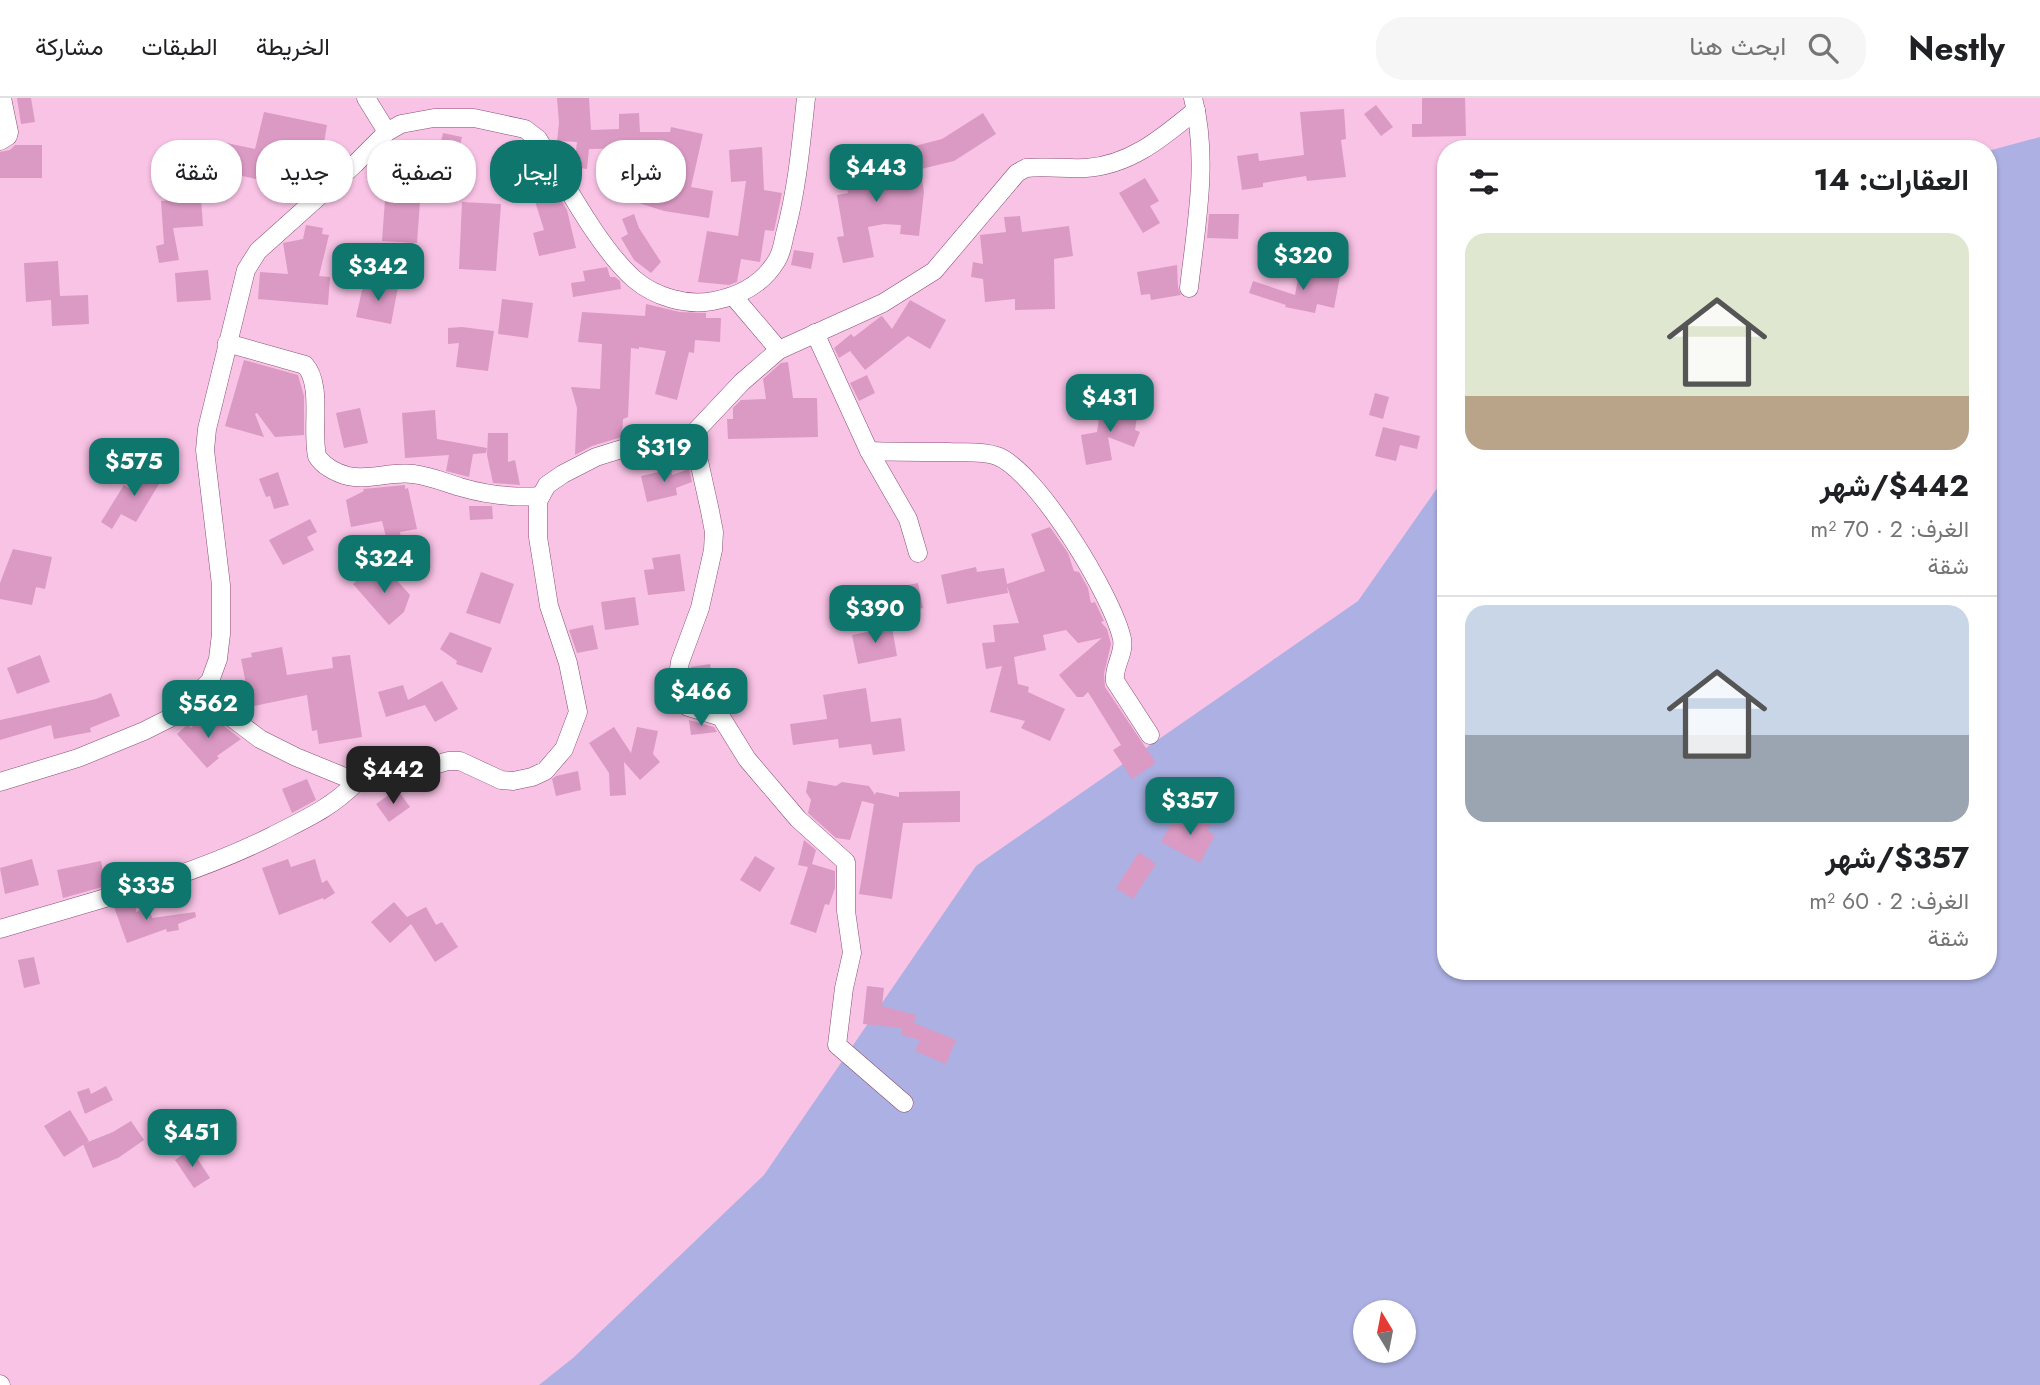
<!DOCTYPE html>
<html lang="ar">
<meta charset="utf-8">
<style>
:root{--surface:#fff;--page:#f6f6f6;--text:#202124;--muted:#757577;--line:#e0e0e0;--accent:#0f766e}
body{margin:0;font-family:Jost,Vazirmatn,sans-serif;background:var(--page);color:var(--text);direction:rtl;height:100vh;display:flex;flex-direction:column;font-size:26px;white-space:nowrap}
*{box-sizing:border-box;margin:0}
p{font-size:23px;color:var(--muted)}
.icon{flex:none;width:38px;height:38px;fill:none;stroke:currentColor;stroke-width:2;stroke-linecap:round;stroke-linejoin:round}
.map{position:relative;flex:1;overflow:hidden;direction:ltr}
.details{position:absolute;left:1437px;top:42px;width:560px;height:840px;display:flex;flex-direction:column;background:var(--surface);border-radius:28px;box-shadow:0 2px 5px #0004;direction:rtl}
.details>*{flex:none}
.top-card{position:absolute;left:21px;top:42px;width:665px;height:63px;direction:rtl;display:flex;gap:14px}
.needle{width:46px;rotate:350deg}
.controls{position:absolute;left:1353px;top:1202px;display:grid;gap:14px}
.controls a{display:grid;place-items:center;width:63px;height:63px;border-radius:50%;background:var(--surface);box-shadow:0 2px 5px #0004;font-size:35px}
.price{position:absolute;translate:-50% -60px;padding:0 16px;border-radius:14px;background:var(--accent);color:#fff;font-size:23px;line-height:46px;filter:drop-shadow(0 2px 4px #0008)}
.price::after{content:'';position:absolute;left:50%;top:42px;width:21px;height:16px;margin-left:-10px;background:inherit;clip-path:polygon(0 0,100% 0,50% 100%)}
.price.current{background:#222;color:#fff}
ul{padding:0;list-style:none}
li{display:grid;align-content:center;gap:14px;height:371px;padding:0 28px}
li+li{border-top:2px solid var(--line)}
li span{display:grid;place-items:center;height:217px;border-radius:21px;color:#555}
li>.icon{margin-inline-start:auto}
span .icon{width:126px;height:126px;fill:#fffc;stroke-width:1}
li b{font-size:30px}
h2{display:flex;justify-content:space-between;align-items:center;height:84px;padding:0 28px;font-size:30px}
.tag{padding:0 24px;border-radius:28px;background:var(--surface);box-shadow:0 2px 5px #0004;font-size:24px;line-height:63px}
.tag.current{background:var(--accent);color:#fff}
header{display:flex;align-items:center;gap:42px;box-sizing:border-box;height:98px;padding:0 35px;background:var(--surface);border-bottom:2px solid var(--line)}
header strong{font-size:33px}
nav{display:flex;gap:38px;margin-inline-start:auto;font-size:24px}
.search{width:490px;height:63px;background:var(--page);display:flex;align-items:center;gap:18px;box-sizing:border-box;padding:0 24px;border-radius:28px;color:var(--muted);font-size:26px}
.map>svg:first-child{display:block}
.green{fill:#acb0e3;fill-rule:evenodd}
.building{fill:#db9ac4}
.lines{fill:none;stroke-linecap:round;stroke-linejoin:round}
.minor-casing{stroke:#8a4f76;stroke-width:19}
.minor{stroke:#fff;stroke-width:18}
</style>
<header>
<strong>Nestly</strong>
<div class="search"><svg class="icon" aria-label="search" viewBox="0 0 24 24"><circle cx="10" cy="10" r="6"/><path d="M15 15l6 6"/></svg>ابحث هنا</div>
<nav><a>الخريطة</a><a>الطبقات</a><a>مشاركة</a></nav>
</header>
<div class="map">
<svg width="2040" height="1287" viewBox="0 0 2040 1287">
<rect width="100%" height="100%" fill="#f9c3e5"/>
<!-- green -->
<path class="green" d="M2040 39V1287H539L573 1260 764 1077 976 768 1358 503 1445 379 1446 873H1988V53ZM1365 1214H1404V1253H1365Z"/>
<!-- building -->
<g class="building">
<polygon points="17,0 31,0 35,24 21,26"/>
<polygon points="557,0 589,0 591,32 619,31 619,16 639,15 640,34 670,34 671,29 703,36 691,89 713,93 709,120 664,113 639,105 644,90 668,98 673,66 663,64 665,58 644,58 644,50 589,51 587,71 574,69 577,44 557,43 559,25"/>
<polygon points="1422,0 1465,0 1466,38 1412,39 1412,26 1422,26"/>
<polygon points="1376,7 1393,29 1381,38 1364,16"/>
<polygon points="1344,11 1346,41 1341,42 1346,79 1307,83 1306,78 1263,85 1263,89 1242,92 1237,58 1258,55 1259,63 1304,57 1300,14"/>
<polygon points="264,14 327,27 324,45 331,46 329,59 268,48 260,82 215,72 222,44 255,51"/>
<polygon points="983,15 996,36 954,63 921,71 915,48 942,41"/>
<polygon points="443,35 462,39 451,86 432,81"/>
<polygon points="15,47 42,47 42,80 0,80 0,54 10,52"/>
<polygon points="762,49 764,92 782,95 774,133 765,132 760,164 741,161 737,184 729,187 698,184 707,133 738,138 746,83 731,84 729,52"/>
<polygon points="866,53 869,67 921,74 924,94 919,138 900,136 901,127 884,126 868,129 874,159 843,165 837,139 844,138 837,97 848,95 841,58"/>
<polygon points="1145,80 1159,103 1150,108 1160,125 1143,135 1119,95"/>
<polygon points="550,84 567,112 576,150 539,158 533,135 544,132 534,100 543,97 540,87"/>
<polygon points="201,100 203,128 173,130 179,162 159,165 156,148 164,146 161,103"/>
<polygon points="385,101 420,104 417,145 382,143"/>
<polygon points="462,104 501,106 496,173 459,171"/>
<polygon points="634,116 639,130 661,164 651,175 634,162 621,140 628,136 622,121"/>
<polygon points="1209,116 1239,116 1238,141 1207,140"/>
<polygon points="1020,118 1022,134 1069,128 1073,158 1054,161 1055,211 1015,212 1015,201 985,204 983,181 971,179 973,164 983,166 980,137 1006,134 1004,119"/>
<polygon points="306,127 323,130 322,136 329,137 319,178 330,179 328,207 258,201 260,174 288,176 283,145 303,141"/>
<polygon points="794,152 814,155 811,171 791,167"/>
<polygon points="58,163 60,198 88,197 89,226 52,228 51,202 26,204 24,165"/>
<polygon points="1177,167 1178,189 1181,197 1151,202 1150,196 1141,197 1137,174"/>
<polygon points="607,169 610,179 615,179 620,183 621,191 573,199 571,185 585,183 583,173"/>
<polygon points="1300,171 1340,179 1334,210 1317,206 1315,215 1285,209 1286,207 1249,195 1253,183 1295,197"/>
<polygon points="208,172 211,202 177,204 175,175"/>
<polygon points="378,185 398,189 391,226 356,219 363,188 377,191"/>
<polygon points="502,201 533,205 528,240 498,236"/>
<polygon points="910,202 946,222 930,251 908,238 865,272 850,253 839,260 834,250 851,236 854,239 880,219 882,218 892,231"/>
<polygon points="646,206 680,214 706,215 706,220 721,220 720,244 695,242 694,255 689,254 677,302 655,296 666,253 639,249 639,251 631,250 628,319 623,321 622,339 592,348 575,357 577,310 571,289 600,291 602,246 578,244 582,214 645,218"/>
<polygon points="462,229 494,233 488,273 456,269 459,245 448,246 448,230"/>
<polygon points="244,262 298,277 304,298 304,337 275,339 257,315 255,316 264,339 225,328"/>
<polygon points="788,264 793,300 817,300 818,339 728,341 727,321 733,321 733,310 741,302 766,301 763,281 781,265"/>
<polygon points="867,277 875,295 859,303 850,285"/>
<polygon points="1375,295 1389,299 1383,321 1369,317"/>
<polygon points="1101,308 1138,313 1135,332 1140,334 1134,349 1108,339 1112,362 1086,367 1081,337 1097,334"/>
<polygon points="360,310 368,345 344,350 336,315"/>
<polygon points="435,312 437,341 487,350 486,355 473,356 469,379 446,373 449,357 405,360 402,315"/>
<polygon points="1383,329 1420,338 1417,351 1400,347 1396,363 1375,358"/>
<polygon points="488,335 508,335 508,364 515,362 520,387 493,385 487,357"/>
<polygon points="149,366 165,376 136,424 121,416 112,431 101,424 124,387 133,393"/>
<polygon points="671,371 672,377 689,371 692,384 676,390 677,397 647,404 641,378"/>
<polygon points="278,374 289,407 274,411 270,398 266,399 259,381"/>
<polygon points="405,387 405,391 408,390 417,431 400,434 403,452 390,455 382,423 351,429 346,402 364,393 363,391"/>
<polygon points="469,408 492,408 493,421 470,422"/>
<polygon points="310,421 317,434 307,439 314,452 283,467 269,442"/>
<polygon points="1050,429 1068,455 1074,473 1079,474 1088,490 1091,505 1095,504 1104,523 1101,524 1107,531 1111,546 1104,576 1105,589 1156,665 1132,681 1113,652 1121,647 1088,594 1083,599 1077,599 1059,577 1102,540 1078,545 1066,532 1043,537 1046,552 1014,559 1018,586 1029,589 1028,594 1065,611 1050,643 1021,630 1025,623 990,614 1002,568 986,571 982,545 995,544 993,527 1019,525 1007,488 1008,495 947,506 941,477 976,469 977,474 1004,470 1007,486 1045,473 1031,436"/>
<polygon points="13,451 52,459 45,491 36,489 32,507 0,501 0,485"/>
<polygon points="680,456 685,493 648,497 644,472 654,471 652,460"/>
<polygon points="386,470 410,497 404,514 389,527 353,486 366,474 373,482"/>
<polygon points="481,474 514,486 500,526 466,515"/>
<polygon points="918,485 923,510 892,516 887,491"/>
<polygon points="635,499 639,527 605,532 601,504"/>
<polygon points="593,527 598,551 577,555 569,532"/>
<polygon points="892,529 897,558 858,566 852,537"/>
<polygon points="450,534 492,550 482,575 456,566 457,563 440,551"/>
<polygon points="282,549 287,577 333,570 332,559 350,557 362,639 319,646 317,632 312,633 307,597 239,611 233,607 248,596 241,561 252,559 251,555"/>
<polygon points="40,557 50,584 17,596 7,570"/>
<polygon points="710,566 714,591 695,594 690,577 691,569"/>
<polygon points="442,583 458,611 435,624 425,607 386,619 378,594 403,587 408,602"/>
<polygon points="866,590 871,624 901,620 905,653 873,657 871,646 839,650 838,641 793,647 790,626 827,621 823,597"/>
<polygon points="111,595 120,618 90,630 91,634 54,641 51,627 0,642 0,622 96,601"/>
<polygon points="213,620 241,641 217,658 219,660 207,670 177,636 188,626 191,630 200,621 205,626"/>
<polygon points="689,622 714,629 717,634 691,637"/>
<polygon points="614,629 631,655 637,629 658,633 653,656 660,664 640,682 624,664 626,697 610,698 609,675 589,645"/>
<polygon points="578,673 581,692 556,698 552,681 556,678"/>
<polygon points="307,681 316,702 292,715 282,691"/>
<polygon points="808,683 836,688 842,684 869,688 875,697 876,694 899,699 899,694 960,693 960,724 903,725 892,801 859,796 874,706 862,703 850,742 836,740 808,715 811,702 806,694"/>
<polygon points="397,691 410,709 389,724 376,706"/>
<polygon points="1192,715 1212,725 1207,733 1215,737 1200,765 1161,744 1175,718 1187,724"/>
<polygon points="804,742 816,752 812,766 835,773 835,790 829,807 825,806 816,835 790,826 808,769 798,767"/>
<polygon points="1139,754 1156,766 1133,801 1116,790"/>
<polygon points="755,758 775,770 760,794 740,782"/>
<polygon points="32,761 39,787 5,796 0,770"/>
<polygon points="288,761 291,769 315,761 322,785 327,782 335,795 324,802 323,800 279,817 262,770"/>
<polygon points="101,763 106,788 63,800 57,772"/>
<polygon points="135,803 136,814 149,809 152,820 195,814 196,819 178,826 179,832 167,834 166,831 127,845 114,809"/>
<polygon points="394,804 407,819 426,809 436,827 442,824 458,849 435,864 411,826 390,845 371,824"/>
<polygon points="34,859 40,886 24,890 18,862"/>
<polygon points="867,888 884,890 882,908 916,917 914,925 956,942 946,966 915,953 920,942 901,937 902,930 863,926"/>
<polygon points="106,988 113,1002 85,1016 77,994 89,990 91,996"/>
<polygon points="70,1012 89,1043 64,1059 44,1028"/>
<polygon points="131,1023 144,1042 118,1060 93,1070 83,1046 113,1034"/>
<polygon points="191,1051 210,1080 194,1090 175,1062"/>
</g>
<g class="lines">
<!-- minor casing -->
<g class="minor-casing">
<g id="minor">
<polyline points="366,0 387,34"/>
<polyline points="0,43 8,38 9,34 2,0"/>
<path d="M1189 190C1196 128 1209 61 1193 0"/>
<polyline points="734,199 779,252"/>
<polyline points="815,235 869,353 908,421 918,455"/>
<path d="M227 245 305 267C323 287 311 331 317 358 323 368 336 375 348 378 370 383 391 373 413 376 430 378 444 384 460 389 487 397 513 400 541 398"/>
<polyline points="693,336 710,413 714,434 713,452 700,510 680,564 678,578 688,609 721,619 747,661 798,721 846,764 846,813 852,855 844,890 837,947 904,1005"/>
<path d="M869 353C895 354 922 354 949 354 965 355 982 353 997 358 1037 373 1113 499 1122 541 1125 556 1113 568 1115 583L1150 637"/>
<path d="M199 595 260 641 296 659 357 684 398 678 448 663H460L501 682 513 683 532 679 545 673 564 651 578 614 568 565 549 508 538 439V403L547 387 563 376 596 359 641 345 693 336 742 284 779 252 883 205 934 173 1017 75 1026 70C1046 68 1066 71 1086 70 1131 67 1163 39 1196 12"/>
<path d="M0 684 78 660 144 633 174 618 210 583 218 561 221 536V487L205 352 207 331 246 172 258 153 355 66 387 34 401 26 434 20H474L525 31 538 41C564 83 598 149 634 181 655 199 686 208 713 203 740 198 763 186 777 162 782 154 783 144 785 136 797 92 801 46 806 0"/>
<path d="M0 831C92 803 186 781 272 738 307 720 328 712 357 684"/>
<polyline points="0,1286 1,1287"/>
</g>
</g>
<!-- minor -->
<use href="#minor" class="minor"/>
</g>
</svg>
<div class="controls">
<a><svg class="needle" viewBox="-14 -14 28 28"><path d="M0-13l5 13h-10z" fill="#e53935"/><path d="M0 13l5-13h-10z" fill="#757577"/></svg></a>
</div>
<b class="price" style="left:876px;top:106px">$443</b>
<b class="price" style="left:1303px;top:194px">$320</b>
<b class="price" style="left:378px;top:205px">$342</b>
<b class="price" style="left:1110px;top:336px">$431</b>
<b class="price" style="left:664px;top:386px">$319</b>
<b class="price" style="left:134px;top:400px">$575</b>
<b class="price" style="left:384px;top:497px">$324</b>
<b class="price" style="left:875px;top:547px">$390</b>
<b class="price" style="left:701px;top:630px">$466</b>
<b class="price" style="left:208px;top:642px">$562</b>
<b class="price current" style="left:393px;top:708px">$442</b>
<b class="price" style="left:1190px;top:739px">$357</b>
<b class="price" style="left:146px;top:824px">$335</b>
<b class="price" style="left:192px;top:1071px">$451</b>
<div class="top-card">
<a class="tag">شراء</a>
<a class="tag current">إيجار</a>
<a class="tag">تصفية</a>
<a class="tag">جديد</a>
<a class="tag">شقة</a>
</div>
<section class="details">
<h2>العقارات: 14<svg class="icon" aria-label="filters" viewBox="0 0 24 24"><path d="M4 7h16M4 17h16"/><circle cx="9" cy="7" r="2"/><circle cx="15" cy="17" r="2"/></svg></h2>
<ul>
<li><span style="background:linear-gradient(#dfe7d0 75%,#b9a48a 0)"><svg class="icon" aria-label="home" viewBox="0 0 24 24"><path d="M3 11l9-7 9 7M6 9v11h12V9"/></svg></span><div><b>$442/شهر</b><p>الغرف: 2 · 70 m²</p><p>شقة</p></div></li>
<li><span style="background:linear-gradient(#c9d6e8 60%,#9aa5b1 0)"><svg class="icon" aria-label="home" viewBox="0 0 24 24"><path d="M3 11l9-7 9 7M6 9v11h12V9"/></svg></span><div><b>$357/شهر</b><p>الغرف: 2 · 60 m²</p><p>شقة</p></div></li>
</ul>
</section>
</div>
